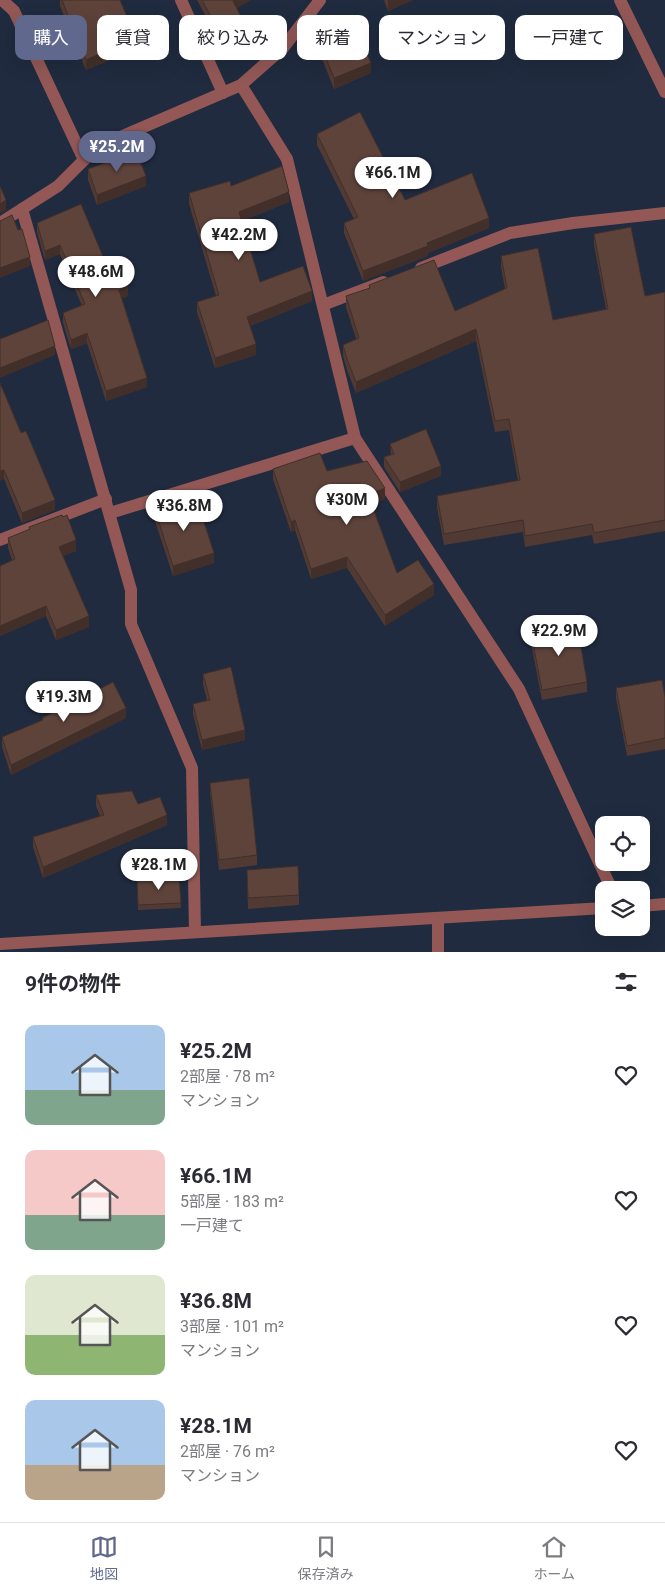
<!DOCTYPE html>
<html lang="ja">
<meta charset="utf-8">
<style>
:root{--surface:#fff;--page:#f7f7f7;--text:#2b2b33;--muted:#7c7c81;--line:#e1e1e2;--accent:#61688e}
body{margin:0;font-family:Roboto,"Noto Sans JP",sans-serif;background:var(--page);color:var(--text);height:100vh;display:flex;flex-direction:column;font-size:19px;white-space:nowrap}
*{box-sizing:border-box;margin:0}
p{font-size:16px;color:var(--muted)}
.icon{flex:none;width:28px;height:28px;fill:none;stroke:currentColor;stroke-width:2;stroke-linecap:round;stroke-linejoin:round}
.map{position:relative;height:952px;overflow:hidden}
.side{display:flex;flex-direction:column;background:var(--surface);flex:1}
.side>*{flex:none}
.guide{position:absolute;left:15px;top:15px;width:635px;height:45px;display:flex;gap:10px}
.fabs{position:absolute;left:595px;top:816px;display:grid;gap:10px}
.fabs a{display:grid;place-items:center;width:55px;height:55px;border-radius:10px;background:var(--surface);box-shadow:0 5px 20px #0002;font-size:25px}
.price{position:absolute;translate:-50% -42px;padding:0 11px;border-radius:18px;background:#fff;color:#222;font-size:16px;line-height:32px;filter:drop-shadow(0 1px 2px #0008)}
.price::after{content:'';position:absolute;left:50%;top:30px;width:15px;height:11px;margin-left:-8px;background:inherit;clip-path:polygon(0 0,100% 0,50% 100%)}
.price.active{background:var(--accent);color:#fff}
ul{padding:0;list-style:none}
li{display:flex;align-items:center;gap:15px;height:125px;padding:0 25px}
li span{display:grid;place-items:center;flex:none;width:140px;height:100px;border-radius:10px;color:#555}
li>.icon{margin-inline-start:auto}
span .icon{width:60px;height:60px;fill:#fffc;stroke-width:1}
li b{font-size:21px}
h2{display:flex;justify-content:space-between;align-items:center;height:60px;padding:0 25px;font-size:21px}
.chip{padding:0 18px;border-radius:10px;background:var(--surface);box-shadow:0 5px 20px #0002;font-size:18px;line-height:45px}
.chip.active{background:var(--accent);color:#fff}
.dock{display:flex;justify-content:space-around;align-items:center;height:70px;border-top:1px solid var(--line);background:var(--surface);font-size:14px;color:var(--muted)}
.dock a{display:grid;justify-items:center;gap:2px}
.dock .active{color:var(--accent)}
.map>svg:first-child{display:block}
.lines{fill:none;stroke-linecap:round;stroke-linejoin:round}
.minor{stroke:#935856;stroke-width:12}
.wall{fill:#513a33}
.shaded-wall{fill:#422f29}
.building{fill:#5e433b;stroke:#422f29}
</style>
<div class="map">
<svg width="665" height="952" viewBox="0 0 665 952">
<rect width="100%" height="100%" fill="#202b3f"/>
<g class="lines">
<!-- minor -->
<g class="minor">
<polyline points="2,0 14,11 84,160"/>
<polyline points="181,0 223,93"/>
<polyline points="620,0 665,92"/>
<polyline points="241,85 287,159 355,438 519,689 612,890"/>
<polyline points="22,209 131,590 131,624 192,768 195,932"/>
<polyline points="0,223 58,186 97,147 241,85 283,48 320,0"/>
<polyline points="421,268 510,233 573,223 665,213"/>
<polyline points="323,305 383,282"/>
<polyline points="110,513 355,438"/>
<polyline points="0,540 106,499"/>
<polyline points="641,906 665,904"/>
<polyline points="0,944 604,908"/>
<polyline points="438,952 438,918"/>
</g>
</g>
<!-- wall -->
<g class="wall">
<polygon points="60,0 120,0 136,49 86,70 60,6"/>
<polygon points="197,0 251,0 237,8 249,41 226,53"/>
<polygon points="384,0 413,0 388,11"/>
<polygon points="321,46 371,73 334,89 321,56"/>
<polygon points="317,134 405,200 489,228 428,253 428,256 363,281 344,233 344,223 354,219 317,145"/>
<polygon points="88,169 146,186 97,205 88,180"/>
<polygon points="231,186 289,202 242,221 260,282 312,301 250,326 256,355 215,368 197,312 197,302 216,296 189,204 189,193"/>
<polygon points="37,223 107,266 128,296 121,299 147,387 106,401 87,343 71,349 63,323 63,313 82,306 60,254 45,260 37,232"/>
<polygon points="594,234 645,296 665,292 665,531 594,544 592,535 525,547 523,532 444,545 437,507 437,496 518,481 509,430 495,432 476,341 356,393 347,370 343,356 343,345 356,339 346,307 346,296 369,289 369,285 455,311 505,289 501,267 501,256 553,320 606,309 594,245"/>
<polygon points="0,383 55,510 22,523 4,479"/>
<polygon points="390,444 441,476 400,492 384,467 384,457 391,455"/>
<polygon points="273,469 327,471 385,499 372,504 397,573 434,595 385,626 347,568 311,579 295,530 291,532 273,479"/>
<polygon points="155,510 214,563 173,576 155,521"/>
<polygon points="29,527 76,551 63,556 89,627 56,640 46,616 0,636 0,566 12,560 8,548 8,538 29,530"/>
<polygon points="531,633 587,682 587,692 542,700 531,643"/>
<polygon points="203,674 245,740 202,750 193,714 193,704 207,700 203,684"/>
<polygon points="616,688 665,697 665,749 627,756 616,698"/>
<polygon points="42,718 126,718 11,775 2,747 2,737 42,720"/>
<polygon points="210,783 257,855 257,865 219,870 210,793"/>
<polygon points="96,795 138,804 167,825 43,878 33,847 33,837 100,816 96,806"/>
<polygon points="247,870 299,895 299,905 248,909"/>
<polygon points="179,876 181,908 138,910 137,878"/>
</g>
<!-- shaded-wall -->
<g class="shaded-wall">
<polygon points="235,0 251,0 233,10 233,1"/>
<polygon points="388,0 413,0 388,11"/>
<polygon points="249,32 249,41 226,53 226,44"/>
<polygon points="136,38 136,49 86,70 86,60"/>
<polygon points="371,63 371,73 334,89 334,78"/>
<polygon points="146,176 146,186 97,205 97,195"/>
<polygon points="289,192 289,202 239,222 239,212"/>
<polygon points="6,200 6,210 0,213 0,204"/>
<polygon points="489,218 489,228 428,253 428,256 363,281 363,271 427,243"/>
<polygon points="60,245 60,254 45,260 45,251"/>
<polygon points="30,257 30,266 0,278 0,268"/>
<polygon points="128,286 128,296 119,300 119,290"/>
<polygon points="312,291 312,301 247,327 247,317"/>
<polygon points="476,329 476,341 356,393 356,382"/>
<polygon points="87,333 87,343 71,349 71,340"/>
<polygon points="256,344 256,355 215,368 215,358"/>
<polygon points="55,346 55,355 0,378 0,368"/>
<polygon points="147,378 147,387 106,401 106,391"/>
<polygon points="441,466 441,476 400,492 400,482"/>
<polygon points="4,470 4,479 0,481 0,471"/>
<polygon points="385,488 385,499 368,505 368,495"/>
<polygon points="55,500 55,510 22,523 22,513"/>
<polygon points="295,520 295,530 291,532 291,522"/>
<polygon points="76,540 76,551 59,557 59,547"/>
<polygon points="214,553 214,563 173,576 173,566"/>
<polygon points="347,557 347,568 311,579 311,569"/>
<polygon points="434,584 434,595 385,626 385,615"/>
<polygon points="46,606 46,616 0,636 0,626"/>
<polygon points="89,616 89,627 56,640 56,630"/>
<polygon points="126,708 126,718 11,775 11,765"/>
<polygon points="245,730 245,740 202,750 202,740"/>
<polygon points="167,815 167,825 43,878 43,867"/>
</g>
<!-- building -->
<g class="building">
<polygon points="62,0 120,0 136,38 86,60"/>
<polygon points="202,0 235,0 233,1 249,32 226,44"/>
<polygon points="357,30 371,63 334,78 321,46"/>
<polygon points="360,112 405,200 472,173 489,218 427,243 428,246 363,271 344,223 358,217 317,134"/>
<polygon points="136,151 146,176 97,195 88,169"/>
<polygon points="282,166 289,192 239,212 260,282 303,266 312,291 247,317 256,344 215,358 197,302 219,295 189,193 230,181 231,186"/>
<polygon points="0,186 6,200 0,204"/>
<polygon points="81,204 107,266 118,261 128,286 119,290 147,378 106,391 87,333 71,340 63,313 85,304 60,245 45,251 37,223"/>
<polygon points="12,215 18,230 22,229 30,257 0,268 0,221"/>
<polygon points="631,227 645,296 665,292 665,520 594,533 592,524 525,536 523,520 444,534 437,496 520,480 509,419 495,421 476,329 356,382 347,359 343,345 359,338 346,296 370,288 369,285 434,260 455,311 507,288 501,256 538,248 553,320 608,309 594,234"/>
<polygon points="48,320 55,346 0,368 0,338 0,339"/>
<polygon points="0,383 21,433 26,431 55,500 22,513 4,470 0,471"/>
<polygon points="426,429 441,466 400,482 384,457 394,454 390,444"/>
<polygon points="320,453 327,471 367,461 385,488 368,495 397,573 418,560 434,584 385,615 347,557 311,569 295,520 291,522 273,469"/>
<polygon points="196,497 214,553 173,566 155,510"/>
<polygon points="62,515 63,517 67,515 76,540 59,547 89,616 56,630 46,606 0,626 0,566 15,559 8,538 30,529 29,527"/>
<polygon points="577,624 587,682 542,690 531,633"/>
<polygon points="231,667 245,730 202,740 193,704 210,700 203,674"/>
<polygon points="662,680 665,697 665,738 627,746 616,688"/>
<polygon points="113,682 126,708 11,765 2,737 43,720 42,718"/>
<polygon points="249,778 257,855 219,860 210,783"/>
<polygon points="132,791 138,804 160,797 167,815 43,867 33,837 104,815 96,795"/>
<polygon points="298,866 299,895 248,898 247,870"/>
<polygon points="179,876 181,903 138,905 137,878"/>
</g>
</svg>
<div class="fabs">
<a><svg class="icon" aria-label="locate" viewBox="0 0 24 24"><circle cx="12" cy="12" r="6"/><path d="M12 2v4M12 18v4M2 12h4M18 12h4"/></svg></a>
<a><svg class="icon" aria-label="layers" viewBox="0 0 24 24"><path d="M12 4l9 5-9 5-9-5zM3 14l9 5 9-5"/></svg></a>
</div>
<b class="price active" style="left:117px;top:173px">¥25.2M</b>
<b class="price" style="left:393px;top:199px">¥66.1M</b>
<b class="price" style="left:239px;top:261px">¥42.2M</b>
<b class="price" style="left:96px;top:298px">¥48.6M</b>
<b class="price" style="left:347px;top:526px">¥30M</b>
<b class="price" style="left:184px;top:532px">¥36.8M</b>
<b class="price" style="left:559px;top:657px">¥22.9M</b>
<b class="price" style="left:64px;top:723px">¥19.3M</b>
<b class="price" style="left:159px;top:891px">¥28.1M</b>
<div class="guide">
<a class="chip active">購入</a>
<a class="chip">賃貸</a>
<a class="chip">絞り込み</a>
<a class="chip">新着</a>
<a class="chip">マンション</a>
<a class="chip">一戸建て</a>
</div>
</div>
<section class="side">
<h2>9件の物件<svg class="icon" aria-label="filters" viewBox="0 0 24 24"><path d="M4 7h16M4 17h16"/><circle cx="9" cy="7" r="2"/><circle cx="15" cy="17" r="2"/></svg></h2>
<ul>
<li><span style="background:linear-gradient(#a9c7e8 65%,#7fa58c 0)"><svg class="icon" aria-label="home" viewBox="0 0 24 24"><path d="M3 11l9-7 9 7M6 9v11h12V9"/></svg></span><div><b>¥25.2M</b><p>2部屋 · 78 m²</p><p>マンション</p></div><svg class="icon" aria-label="heart" viewBox="0 0 24 24"><path d="M12 20l-8-8c-3-5 5-10 8-4 3-6 11-1 8 4z"/></svg></li>
<li><span style="background:linear-gradient(#f6c9c9 65%,#7fa58c 0)"><svg class="icon" aria-label="home" viewBox="0 0 24 24"><path d="M3 11l9-7 9 7M6 9v11h12V9"/></svg></span><div><b>¥66.1M</b><p>5部屋 · 183 m²</p><p>一戸建て</p></div><svg class="icon" aria-label="heart" viewBox="0 0 24 24"><path d="M12 20l-8-8c-3-5 5-10 8-4 3-6 11-1 8 4z"/></svg></li>
<li><span style="background:linear-gradient(#dfe7d0 60%,#8fb573 0)"><svg class="icon" aria-label="home" viewBox="0 0 24 24"><path d="M3 11l9-7 9 7M6 9v11h12V9"/></svg></span><div><b>¥36.8M</b><p>3部屋 · 101 m²</p><p>マンション</p></div><svg class="icon" aria-label="heart" viewBox="0 0 24 24"><path d="M12 20l-8-8c-3-5 5-10 8-4 3-6 11-1 8 4z"/></svg></li>
<li><span style="background:linear-gradient(#a9c7e8 65%,#b9a48a 0)"><svg class="icon" aria-label="home" viewBox="0 0 24 24"><path d="M3 11l9-7 9 7M6 9v11h12V9"/></svg></span><div><b>¥28.1M</b><p>2部屋 · 76 m²</p><p>マンション</p></div><svg class="icon" aria-label="heart" viewBox="0 0 24 24"><path d="M12 20l-8-8c-3-5 5-10 8-4 3-6 11-1 8 4z"/></svg></li>
</ul>
</section>
<nav class="dock">
<a class="active"><svg class="icon" aria-label="map" viewBox="0 0 24 24"><path d="M3 6l6-2 6 2 6-2v14l-6 2-6-2-6 2zM9 4v14M15 6v14"/></svg>地図</a>
<a><svg class="icon" aria-label="saved" viewBox="0 0 24 24"><path d="M7 4h10v16l-5-4-5 4z"/></svg>保存済み</a>
<a><svg class="icon" aria-label="home" viewBox="0 0 24 24"><path d="M3 11l9-7 9 7M6 9v11h12V9"/></svg>ホーム</a>
</nav>
